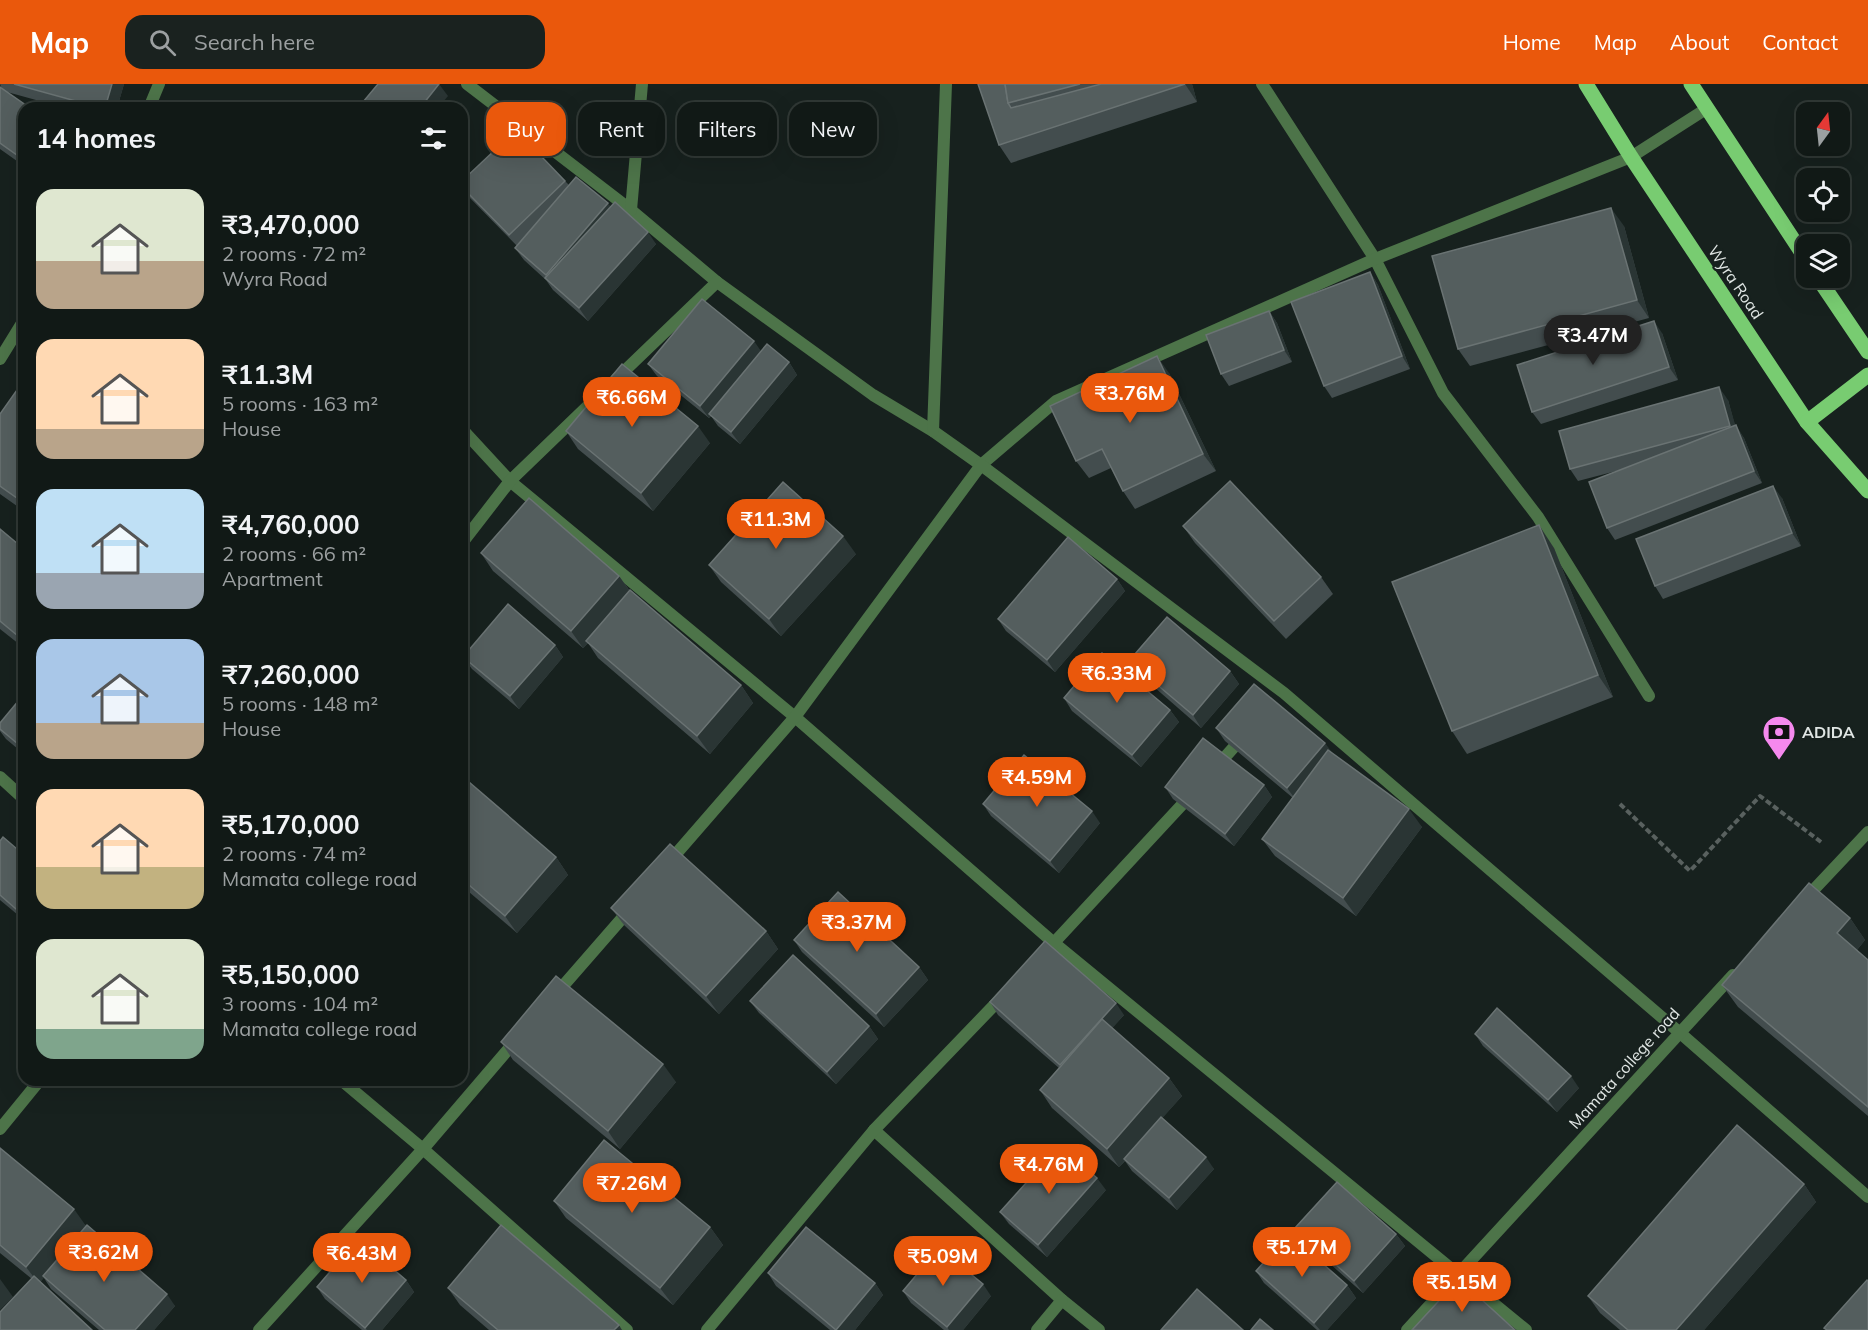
<!DOCTYPE html>
<meta charset="utf-8">
<style>
:root{--surface:#111916;--page:#1a221f;--text:#f1f3f6;--muted:#9ca0a1;--line:#303835;--accent:#ea580c}
body{margin:0;font-family:Mulish,sans-serif;background:var(--page);color:var(--text);height:100vh;display:flex;flex-direction:column;font-size:22px;white-space:nowrap}
*{box-sizing:border-box;margin:0}
p{font-size:20px;color:var(--muted)}
.icon{flex:none;width:33px;height:33px;fill:none;stroke:currentColor;stroke-width:2;stroke-linecap:round;stroke-linejoin:round}
.map{position:relative;flex:1;overflow:hidden}
.details{position:absolute;left:18px;top:18px;width:450px;height:984px;display:flex;flex-direction:column;background:var(--surface);border-radius:18px;box-shadow:0 6px 24px #0002,0 0 0 2px var(--line)}
.details>*{flex:none}
.banner{position:absolute;left:486px;top:18px;width:570px;height:54px;display:flex;gap:12px}
.needle{width:39px;rotate:15deg}
.fabs{position:absolute;left:1796px;top:18px;display:grid;gap:12px}
.fabs a{display:grid;place-items:center;width:54px;height:54px;border-radius:12px;background:var(--surface);box-shadow:0 6px 24px #0002,0 0 0 2px var(--line);font-size:30px}
.price{position:absolute;translate:-50% -51px;padding:0 14px;border-radius:21px;background:var(--accent);color:#fff;font-size:20px;line-height:39px;filter:drop-shadow(0 2px 3px #0008)}
.price::after{content:'';position:absolute;left:50%;top:36px;width:18px;height:14px;margin-left:-9px;background:inherit;clip-path:polygon(0 0,100% 0,50% 100%)}
.price.selected{background:#222;color:#fff}
ul{padding:0;list-style:none}
li{display:flex;align-items:center;gap:18px;height:150px;padding:0 18px}
li span{display:grid;place-items:center;flex:none;width:168px;height:120px;border-radius:18px;color:#555}
li>.icon{margin-inline-start:auto}
span .icon{width:72px;height:72px;fill:#fffc;stroke-width:1}
li b{font-size:26px}
h2{display:flex;justify-content:space-between;align-items:center;height:72px;padding:0 18px;font-size:26px}
.chip{padding:0 21px;border-radius:18px;background:var(--surface);box-shadow:0 6px 24px #0002,0 0 0 2px var(--line);font-size:21px;line-height:54px}
.chip.selected{background:var(--accent);color:#fff}
header{display:flex;align-items:center;gap:36px;box-sizing:border-box;height:84px;padding:0 30px;background:var(--accent);color:#fff}
header strong{font-size:28px}
nav{display:flex;gap:33px;margin-inline-start:auto;font-size:21px}
.search{width:420px;height:54px;background:var(--page);display:flex;align-items:center;gap:15px;box-sizing:border-box;padding:0 21px;border-radius:18px;color:var(--muted);font-size:22px}
.map>svg:first-child{display:block}
.lines{fill:none;stroke-linecap:round;stroke-linejoin:round}
.path{stroke:#59615f;stroke-width:4;stroke-dasharray:6 3;stroke-linecap:butt}
.street{stroke:#4d7449;stroke-width:12}
.primary{stroke:#78cc71;stroke-width:15}
.wall{fill:#434d4e}
.shaded-wall{fill:#2a3534}
.building{fill:#545e5e;stroke:#6a7373;stroke-width:1.5}
.labels{text-anchor:middle;stroke-width:4.5;stroke-linejoin:round;paint-order:stroke}
.street-label{font-size:16px;fill:#e0e6e4;stroke:#17211e}
.poi-label{font-size:16px;font-weight:bold;fill:#e0e6e4;stroke:#17211e;text-anchor:start}
</style>
<header>
<strong>Map</strong>
<div class="search"><svg class="icon" aria-label="search" viewBox="0 0 24 24"><circle cx="10" cy="10" r="6"/><path d="M15 15l6 6"/></svg>Search here</div>
<nav><a>Home</a><a>Map</a><a>About</a><a>Contact</a></nav>
</header>
<div class="map">
<svg width="1868" height="1246" viewBox="0 0 1868 1246">
<rect width="100%" height="100%" fill="#17211e"/>
<g class="lines">
<!-- path -->
<polyline class="path" points="1620,720 1690,787 1760,712 1821,758"/>
<!-- street -->
<g class="street">
<polyline points="467,0 631,126 717,198"/>
<polyline points="1262,0 1375,175 1443,309 1538,433 1649,612"/>
<polyline points="149,24 159,0"/>
<polyline points="631,126 642,0"/>
<polyline points="0,275 24,236"/>
<polyline points="616,295 717,198 873,311 933,347 981,381 1056,317 1375,175 1631,73 1706,25"/>
<polyline points="462,345 510,397 795,633 1054,859 1526,1246"/>
<polyline points="933,347 946,0"/>
<polyline points="462,459 510,397 595,315"/>
<polyline points="1217,682 1243,653"/>
<polyline points="0,693 24,715"/>
<polyline points="669,778 795,633 981,381 1284,609 1679,948 1868,1113"/>
<polyline points="1805,815 1868,748"/>
<polyline points="1050,863 1191,711"/>
<polyline points="556,910 631,824"/>
<polyline points="341,996 423,1065 627,1246"/>
<polyline points="0,1045 40,996"/>
<polyline points="874,1046 1062,1216 1099,1246"/>
<polyline points="259,1246 423,1065 517,955"/>
<polyline points="707,1246 874,1046 1002,913"/>
<polyline points="1037,1246 1062,1216"/>
<polyline points="1407,1246 1733,891"/>
</g>
<!-- primary -->
<g class="primary">
<polyline points="1586,0 1631,73 1807,338 1868,407"/>
<polyline points="1691,0 1806,175"/>
<polyline points="1818,194 1868,268"/>
<polyline points="1807,338 1868,291"/>
</g>
</g>
<!-- wall -->
<g class="wall">
<polygon points="0,0 124,0 117,24 65,24 7,8 24,24 24,82 0,65 0,3 2,5"/>
<polygon points="978,0 1192,0 1197,18 1011,79 999,61"/>
<polygon points="462,97 565,97 569,101 610,122 656,160 588,237 553,206 546,196 524,176 515,164 517,162 468,112 462,104"/>
<polygon points="1624,142 1649,234 1470,282 1458,265"/>
<polygon points="1370,188 1378,201 1410,285 1332,314 1324,302"/>
<polygon points="1269,227 1277,239 1292,278 1229,302 1221,290"/>
<polygon points="1662,249 1678,296 1541,340 1532,328"/>
<polygon points="761,267 789,278 797,291 740,360 718,342 711,332 709,334 657,292 648,280"/>
<polygon points="1169,289 1216,387 1135,425 1123,407 1111,384 1089,394 1076,377"/>
<polygon points="24,296 24,427 0,410 0,330"/>
<polygon points="1728,316 1735,342 1744,354 1762,399 1615,456 1607,444 1624,385 1578,397 1570,385"/>
<polygon points="566,347 710,359 653,427 578,365"/>
<polygon points="1782,414 1801,462 1663,515 1655,502"/>
<polygon points="1183,442 1321,493 1333,510 1286,555 1195,459"/>
<polygon points="0,445 24,465 24,564 0,545"/>
<polygon points="1554,464 1613,613 1467,670 1452,647"/>
<polygon points="481,469 619,492 630,507 741,601 753,619 710,670 598,574 588,559 583,564 493,487"/>
<polygon points="856,470 781,552 721,498 709,481"/>
<polygon points="1117,495 1125,507 1055,588 1006,547 998,535"/>
<polygon points="555,561 563,573 519,625 472,585 463,573"/>
<polygon points="1129,577 1230,587 1239,600 1201,644 1138,589"/>
<polygon points="24,610 24,670 6,655 0,647 0,639"/>
<polygon points="1064,614 1170,626 1179,638 1141,683 1072,627"/>
<polygon points="1216,644 1331,668 1422,743 1356,832 1275,772 1262,755 1293,714 1225,657"/>
<polygon points="462,693 556,773 568,791 517,849 462,802"/>
<polygon points="1264,701 1272,713 1234,762 1173,715 1165,703"/>
<polygon points="983,720 1100,739 1059,789 991,732"/>
<polygon points="0,757 24,771 24,836 0,816"/>
<polygon points="611,824 766,847 778,865 719,930 624,841"/>
<polygon points="1850,834 1865,856 1857,866 1868,876 1868,1032 1738,923 1722,901"/>
<polygon points="794,856 919,883 928,896 884,943 802,868"/>
<polygon points="750,917 869,942 878,955 836,1000 759,929"/>
<polygon points="990,918 1124,931 1112,944 1169,994 1182,1012 1162,1034 1214,1085 1177,1126 1132,1087 1125,1077 1119,1083 1052,1024 1040,1006 1059,984 998,931"/>
<polygon points="1475,950 1579,1004 1557,1028 1483,962"/>
<polygon points="501,958 676,998 620,1065 513,976"/>
<polygon points="0,1064 175,1222 154,1246 99,1246 51,1205 44,1194 32,1195 0,1169"/>
<polygon points="1804,1100 1816,1118 1704,1246 1620,1246 1600,1229 1588,1212"/>
<polygon points="1106,1106 1047,1173 1009,1140 1000,1128"/>
<polygon points="554,1117 710,1143 723,1161 673,1221 566,1134"/>
<polygon points="1295,1144 1396,1150 1405,1162 1363,1209 1303,1156"/>
<polygon points="1256,1187 1347,1201 1356,1214 1327,1246 1317,1246 1264,1199"/>
<polygon points="768,1189 875,1199 883,1211 855,1246 830,1246 776,1202"/>
<polygon points="406,1196 414,1208 382,1246 362,1246 325,1215 317,1203"/>
<polygon points="448,1204 622,1246 489,1246 460,1221"/>
<polygon points="903,1207 991,1212 963,1246 944,1246 911,1219"/>
</g>
<!-- shaded-wall -->
<g class="shaded-wall">
<polygon points="112,0 124,0 117,24 105,24"/>
<polygon points="439,0 448,12 438,24 420,24"/>
<polygon points="1185,0 1192,0 1197,18"/>
<polygon points="608,119 616,131 554,203 546,191"/>
<polygon points="1611,124 1624,142 1649,234 1637,216"/>
<polygon points="648,148 656,160 588,237 579,224"/>
<polygon points="1370,188 1378,201 1410,285 1402,272"/>
<polygon points="1269,227 1277,239 1292,278 1284,266"/>
<polygon points="1654,237 1662,249 1678,296 1669,283"/>
<polygon points="754,257 763,270 709,330 711,332 709,334 700,322"/>
<polygon points="1157,272 1169,289 1216,387 1203,370"/>
<polygon points="789,278 797,291 740,360 731,348"/>
<polygon points="1719,303 1728,316 1739,354 1730,342"/>
<polygon points="1736,341 1744,354 1762,399 1754,387"/>
<polygon points="698,342 710,359 653,427 641,409"/>
<polygon points="1773,402 1782,414 1801,462 1792,449"/>
<polygon points="1539,441 1554,464 1613,613 1598,591"/>
<polygon points="843,452 856,470 781,552 769,535"/>
<polygon points="619,492 631,509 586,557 588,559 583,564 571,547"/>
<polygon points="1117,495 1125,507 1055,588 1047,576"/>
<polygon points="555,561 563,573 519,625 510,612"/>
<polygon points="1230,587 1239,600 1201,644 1193,631"/>
<polygon points="741,601 753,619 710,670 697,652"/>
<polygon points="1170,626 1179,638 1141,683 1132,671"/>
<polygon points="1325,659 1334,671 1296,716 1287,704"/>
<polygon points="1264,701 1272,713 1234,762 1225,750"/>
<polygon points="1409,725 1422,743 1356,832 1343,814"/>
<polygon points="1092,727 1100,739 1059,789 1050,777"/>
<polygon points="556,773 568,791 517,849 505,832"/>
<polygon points="24,816 24,836 16,825"/>
<polygon points="1850,834 1865,856 1852,872 1837,849"/>
<polygon points="766,847 778,865 719,930 706,912"/>
<polygon points="919,883 928,896 884,943 876,930"/>
<polygon points="1116,919 1124,931 1069,993 1060,981"/>
<polygon points="869,942 878,955 836,1000 827,988"/>
<polygon points="663,980 676,998 620,1065 608,1047"/>
<polygon points="1571,992 1579,1004 1557,1028 1548,1016"/>
<polygon points="1169,994 1182,1012 1119,1083 1107,1065"/>
<polygon points="1206,1073 1214,1085 1177,1126 1169,1114"/>
<polygon points="1097,1094 1106,1106 1047,1173 1038,1161"/>
<polygon points="1804,1100 1816,1118 1704,1246 1676,1246"/>
<polygon points="74,1125 86,1142 39,1200 26,1183"/>
<polygon points="710,1143 723,1161 673,1221 660,1204"/>
<polygon points="1396,1150 1405,1162 1363,1209 1354,1197"/>
<polygon points="0,1195 13,1213 0,1226"/>
<polygon points="406,1196 414,1208 382,1246 367,1246 365,1244"/>
<polygon points="875,1199 883,1211 855,1246 836,1246"/>
<polygon points="983,1200 991,1212 963,1246 949,1246 947,1243"/>
<polygon points="1347,1201 1356,1214 1327,1246 1320,1246 1314,1239"/>
<polygon points="167,1210 175,1222 154,1246 135,1246"/>
<polygon points="619,1241 622,1246 614,1246"/>
</g>
<!-- building -->
<g class="building">
<polygon points="14,0 112,0 105,24 101,24"/>
<polygon points="378,0 439,0 420,24 358,24"/>
<polygon points="978,0 1005,0 1008,19 1011,24 1101,0 1185,0 999,61"/>
<polygon points="1005,0 1080,0 1008,19"/>
<polygon points="0,3 30,24 24,24 24,76 0,59"/>
<polygon points="516,46 565,97 509,151 462,103 462,97"/>
<polygon points="576,93 608,119 546,191 515,164"/>
<polygon points="615,118 648,148 579,224 545,194"/>
<polygon points="1611,124 1637,216 1458,265 1432,172"/>
<polygon points="1370,188 1402,272 1324,302 1291,218"/>
<polygon points="702,215 754,257 700,322 648,280"/>
<polygon points="1269,227 1284,266 1221,290 1206,251"/>
<polygon points="1654,237 1669,283 1532,328 1517,281"/>
<polygon points="767,260 789,278 731,348 709,330"/>
<polygon points="1157,272 1203,370 1123,407 1102,365 1076,377 1050,322"/>
<polygon points="622,280 698,342 641,409 566,347"/>
<polygon points="24,296 24,419 0,402 0,330"/>
<polygon points="1719,303 1730,342 1570,385 1559,347"/>
<polygon points="1736,341 1754,387 1607,444 1589,398"/>
<polygon points="1230,397 1321,493 1274,537 1183,442"/>
<polygon points="783,398 843,452 769,535 709,481"/>
<polygon points="1773,402 1792,449 1655,502 1636,455"/>
<polygon points="529,414 619,492 571,547 481,469"/>
<polygon points="1539,441 1598,591 1452,647 1392,498"/>
<polygon points="0,445 24,465 24,557 0,537"/>
<polygon points="1068,453 1117,495 1047,576 998,535"/>
<polygon points="630,506 741,601 697,652 586,557"/>
<polygon points="508,520 555,561 510,612 463,573"/>
<polygon points="1167,533 1230,587 1193,631 1129,577"/>
<polygon points="1102,569 1170,626 1132,671 1064,614"/>
<polygon points="1254,600 1325,659 1287,704 1216,644"/>
<polygon points="24,610 24,665 0,645 0,639"/>
<polygon points="1203,654 1264,701 1225,750 1165,703"/>
<polygon points="1328,666 1409,725 1343,814 1262,755"/>
<polygon points="1024,671 1092,727 1050,777 983,720"/>
<polygon points="462,692 556,773 505,832 462,795"/>
<polygon points="3,753 24,771 24,816 16,825 0,811 0,757"/>
<polygon points="670,760 766,847 706,912 611,824"/>
<polygon points="1809,799 1850,834 1837,849 1868,876 1868,1023 1722,901"/>
<polygon points="838,808 919,883 876,930 794,856"/>
<polygon points="1045,857 1116,919 1060,981 990,918"/>
<polygon points="793,871 869,942 827,988 750,917"/>
<polygon points="556,892 663,980 608,1047 501,958"/>
<polygon points="1497,924 1571,992 1548,1016 1475,950"/>
<polygon points="1102,935 1169,994 1107,1065 1040,1006"/>
<polygon points="1161,1033 1206,1073 1169,1114 1124,1075"/>
<polygon points="1737,1041 1804,1100 1676,1246 1628,1246 1588,1212"/>
<polygon points="604,1056 710,1143 660,1204 554,1117"/>
<polygon points="1060,1061 1097,1094 1038,1161 1000,1128"/>
<polygon points="0,1064 74,1125 26,1183 0,1161"/>
<polygon points="1337,1098 1396,1150 1354,1197 1295,1144"/>
<polygon points="87,1141 167,1210 135,1246 105,1246 43,1192"/>
<polygon points="501,1141 619,1241 614,1246 498,1246 448,1204"/>
<polygon points="806,1143 875,1199 836,1246 768,1189"/>
<polygon points="1289,1150 1347,1201 1314,1239 1256,1187"/>
<polygon points="358,1155 406,1196 365,1244 317,1203"/>
<polygon points="939,1164 983,1200 947,1243 903,1207"/>
<polygon points="34,1192 92,1246 0,1246 0,1228"/>
<polygon points="1459,1195 1515,1246 1412,1246"/>
<polygon points="1867,1196 1868,1197 1868,1246 1827,1246 1824,1244"/>
<polygon points="1197,1205 1243,1246 1161,1246"/>
<polygon points="1260,1235 1273,1246 1251,1246"/>
</g>
<!-- icons -->
<defs>
<g id="bank-pin" transform="scale(1.725)"><path d="M0 17L-7.5 6A9.5 9.5 0 1 1 7.5 6Z" fill="#f589ee" stroke="#17211e"/><path d="M-6-4H6V4H-6ZM0-2.3a2.3 2.3 0 1 0 0 4.6a2.3 2.3 0 1 0 0-4.6Z" fill="#111"/></g>
</defs>
<g fill-rule="evenodd">
<use href="#bank-pin" x="1779" y="648"/>
</g>
<g class="labels">
<!-- street labels -->
<g class="street-label">
<text transform="translate(1736 198) rotate(56)" y="6">Wyra Road</text>
<text transform="translate(1624 984) rotate(-48)" y="6">Mamata college road</text>
</g>
<!-- poi labels -->
<g class="poi-label">
<text x="1802" y="654">ADIDA</text>
</g>
</g>
</svg>
<div class="fabs">
<a><svg class="needle" viewBox="-14 -14 28 28"><path d="M0-13l5 13h-10z" fill="#e53935"/><path d="M0 13l5-13h-10z" fill="#9ca0a1"/></svg></a>
<a><svg class="icon" aria-label="locate" viewBox="0 0 24 24"><circle cx="12" cy="12" r="6"/><path d="M12 2v4M12 18v4M2 12h4M18 12h4"/></svg></a>
<a><svg class="icon" aria-label="layers" viewBox="0 0 24 24"><path d="M12 4l9 5-9 5-9-5zM3 14l9 5 9-5"/></svg></a>
</div>
<b class="price selected" style="left:1593px;top:282px">₹3.47M</b>
<b class="price" style="left:1130px;top:340px">₹3.76M</b>
<b class="price" style="left:632px;top:344px">₹6.66M</b>
<b class="price" style="left:776px;top:466px">₹11.3M</b>
<b class="price" style="left:1117px;top:620px">₹6.33M</b>
<b class="price" style="left:1037px;top:724px">₹4.59M</b>
<b class="price" style="left:857px;top:869px">₹3.37M</b>
<b class="price" style="left:1049px;top:1111px">₹4.76M</b>
<b class="price" style="left:632px;top:1130px">₹7.26M</b>
<b class="price" style="left:1302px;top:1194px">₹5.17M</b>
<b class="price" style="left:104px;top:1199px">₹3.62M</b>
<b class="price" style="left:362px;top:1200px">₹6.43M</b>
<b class="price" style="left:943px;top:1203px">₹5.09M</b>
<b class="price" style="left:1462px;top:1229px">₹5.15M</b>
<div class="banner">
<a class="chip selected">Buy</a>
<a class="chip">Rent</a>
<a class="chip">Filters</a>
<a class="chip">New</a>
</div>
<section class="details">
<h2>14 homes<svg class="icon" aria-label="filters" viewBox="0 0 24 24"><path d="M4 7h16M4 17h16"/><circle cx="9" cy="7" r="2"/><circle cx="15" cy="17" r="2"/></svg></h2>
<ul>
<li><span style="background:linear-gradient(#dfe7d0 60%,#b9a48a 0)"><svg class="icon" aria-label="home" viewBox="0 0 24 24"><path d="M3 11l9-7 9 7M6 9v11h12V9"/></svg></span><div><b>₹3,470,000</b><p>2 rooms · 72 m²</p><p>Wyra Road</p></div></li>
<li><span style="background:linear-gradient(#ffd9b3 75%,#b9a48a 0)"><svg class="icon" aria-label="home" viewBox="0 0 24 24"><path d="M3 11l9-7 9 7M6 9v11h12V9"/></svg></span><div><b>₹11.3M</b><p>5 rooms · 163 m²</p><p>House</p></div></li>
<li><span style="background:linear-gradient(#bfe0f5 70%,#9aa5b1 0)"><svg class="icon" aria-label="home" viewBox="0 0 24 24"><path d="M3 11l9-7 9 7M6 9v11h12V9"/></svg></span><div><b>₹4,760,000</b><p>2 rooms · 66 m²</p><p>Apartment</p></div></li>
<li><span style="background:linear-gradient(#a9c7e8 70%,#b9a48a 0)"><svg class="icon" aria-label="home" viewBox="0 0 24 24"><path d="M3 11l9-7 9 7M6 9v11h12V9"/></svg></span><div><b>₹7,260,000</b><p>5 rooms · 148 m²</p><p>House</p></div></li>
<li><span style="background:linear-gradient(#ffd9b3 65%,#c2b280 0)"><svg class="icon" aria-label="home" viewBox="0 0 24 24"><path d="M3 11l9-7 9 7M6 9v11h12V9"/></svg></span><div><b>₹5,170,000</b><p>2 rooms · 74 m²</p><p>Mamata college road</p></div></li>
<li><span style="background:linear-gradient(#dfe7d0 75%,#7fa58c 0)"><svg class="icon" aria-label="home" viewBox="0 0 24 24"><path d="M3 11l9-7 9 7M6 9v11h12V9"/></svg></span><div><b>₹5,150,000</b><p>3 rooms · 104 m²</p><p>Mamata college road</p></div></li>
</ul>
</section>
</div>
